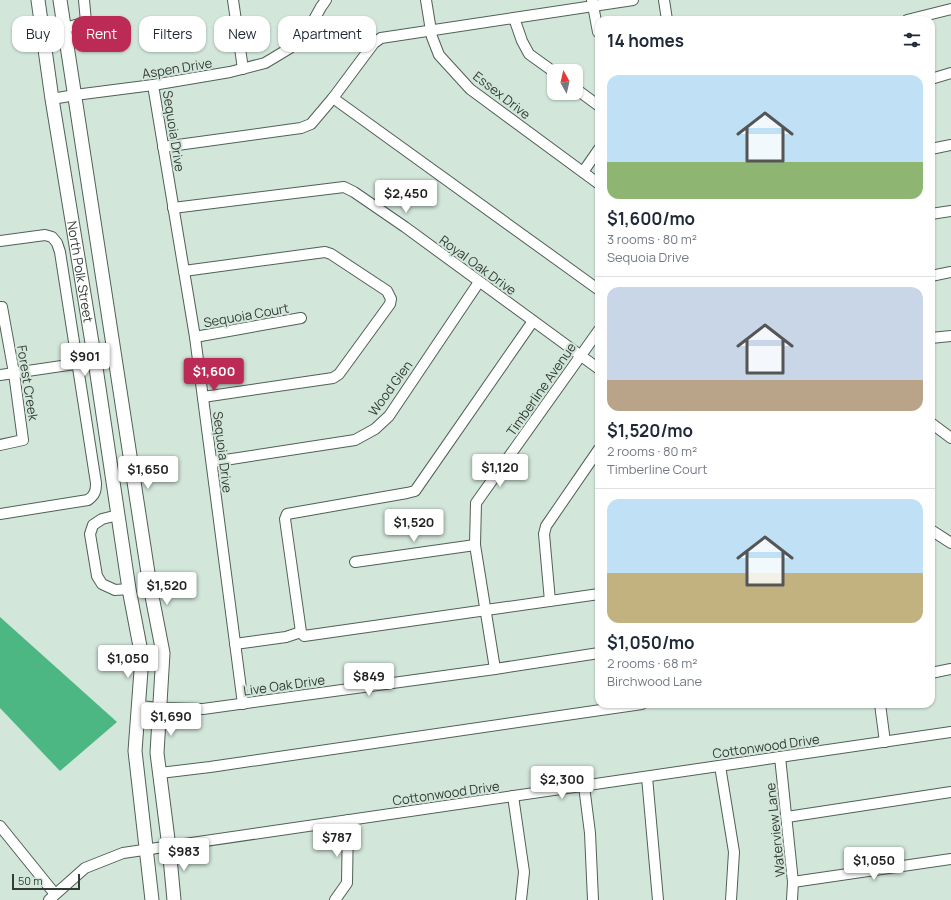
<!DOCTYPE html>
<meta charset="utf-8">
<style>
:root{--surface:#fff;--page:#f2f2f3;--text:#1f2937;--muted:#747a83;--line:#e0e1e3;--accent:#bb2b56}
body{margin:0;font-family:Manrope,sans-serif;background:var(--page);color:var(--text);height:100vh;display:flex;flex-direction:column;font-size:15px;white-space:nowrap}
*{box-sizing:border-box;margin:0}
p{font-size:13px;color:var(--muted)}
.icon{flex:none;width:22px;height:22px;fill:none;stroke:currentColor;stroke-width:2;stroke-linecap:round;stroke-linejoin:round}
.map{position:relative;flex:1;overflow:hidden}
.sheet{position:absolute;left:595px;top:16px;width:340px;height:692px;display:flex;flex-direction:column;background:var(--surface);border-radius:12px;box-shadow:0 1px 3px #0004}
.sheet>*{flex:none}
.top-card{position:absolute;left:12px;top:16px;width:380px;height:36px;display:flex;gap:8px}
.needle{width:26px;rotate:352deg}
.buttons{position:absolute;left:547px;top:64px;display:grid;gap:8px}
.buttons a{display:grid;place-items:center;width:36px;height:36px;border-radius:8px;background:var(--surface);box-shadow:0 1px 3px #0004;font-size:20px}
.scale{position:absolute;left:12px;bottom:10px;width:68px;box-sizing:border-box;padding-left:4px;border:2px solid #333b36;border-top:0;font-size:11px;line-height:14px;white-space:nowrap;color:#333b36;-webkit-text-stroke:3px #d2e6da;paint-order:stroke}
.price{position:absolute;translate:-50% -34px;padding:0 9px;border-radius:4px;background:#fff;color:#222;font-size:13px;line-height:26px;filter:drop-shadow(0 1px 2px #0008)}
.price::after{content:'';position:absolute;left:50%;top:24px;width:12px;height:9px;margin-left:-6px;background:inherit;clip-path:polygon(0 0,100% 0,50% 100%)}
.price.current{background:var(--accent);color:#fff}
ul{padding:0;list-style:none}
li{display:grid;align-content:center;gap:8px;height:212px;padding:0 12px}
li+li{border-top:1px solid var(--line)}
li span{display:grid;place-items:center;height:124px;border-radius:12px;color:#555}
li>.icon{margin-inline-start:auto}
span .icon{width:72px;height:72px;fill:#fffc;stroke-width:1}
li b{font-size:17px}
h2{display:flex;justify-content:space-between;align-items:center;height:48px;padding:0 12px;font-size:17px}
.pill{padding:0 14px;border-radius:12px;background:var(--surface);box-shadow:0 1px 3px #0004;font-size:14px;line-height:36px}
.pill.current{background:var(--accent);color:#fff}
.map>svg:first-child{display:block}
.forest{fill:#4cb782}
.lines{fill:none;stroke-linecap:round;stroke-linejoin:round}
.minor-casing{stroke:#506157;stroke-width:12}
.major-casing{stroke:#506157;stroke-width:15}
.minor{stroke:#fff;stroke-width:10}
.major{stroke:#fff;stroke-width:13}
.labels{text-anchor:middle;stroke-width:4;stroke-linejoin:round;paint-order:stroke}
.street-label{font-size:13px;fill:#333b36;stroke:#d2e6da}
</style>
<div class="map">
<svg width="951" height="900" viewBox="0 0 951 900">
<rect width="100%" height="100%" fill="#d2e6da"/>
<!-- forest -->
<polygon class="forest" points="0,617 117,722 60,771 0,708"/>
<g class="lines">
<!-- minor casing -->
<g class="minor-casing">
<g id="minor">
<polyline points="233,0 243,69"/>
<polyline points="426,0 432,37 439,55 470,89 599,184"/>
<polyline points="592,0 598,32"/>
<polyline points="664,0 667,20"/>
<polyline points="514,18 522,41 529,54 554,72"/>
<polyline points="907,20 951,9"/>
<polyline points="65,28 86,22 84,0"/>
<polyline points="931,79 951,73"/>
<polyline points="153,85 195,337 243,704"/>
<polyline points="576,89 599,106"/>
<polyline points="333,98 599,290"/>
<polyline points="52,99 75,95 153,85 230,72 265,63 290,48 311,25 321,7 326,0"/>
<polyline points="163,147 301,128 311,124 333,98 374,43 381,38 633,0"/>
<polyline points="931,149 951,145"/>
<polyline points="583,172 599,149"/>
<polyline points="173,208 344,187 354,192 405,227 599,369"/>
<polyline points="931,214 951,211"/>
<path d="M0 241 45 235 52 237 57 243 60 252 96 483C96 491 95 495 88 500L0 514"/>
<polyline points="184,271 325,252 331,254 387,291 391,299 390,304 339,374 333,378 203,397"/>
<polyline points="931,276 951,272"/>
<polyline points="0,307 2,307 14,373 23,440 0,445"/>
<polyline points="533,321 415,491 407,493 287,514 285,519 301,632 304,636 599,594"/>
<polyline points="195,337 301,318"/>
<polyline points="931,338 951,336"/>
<polyline points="0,375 116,358"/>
<polyline points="931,423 951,438"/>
<polyline points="212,462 355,440 375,429 389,416 479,282"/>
<polyline points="118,515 102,519 93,525 90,534 97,576 102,584 115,590 129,589"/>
<polyline points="931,530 951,543"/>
<polyline points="355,562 475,545"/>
<polyline points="550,601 544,534 546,526 599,449"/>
<polyline points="235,644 286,637 301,632"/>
<polyline points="495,669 475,545 476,503 599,330"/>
<polyline points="931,673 951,669"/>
<polyline points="880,704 885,742"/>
<polyline points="139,706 160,708 203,709 495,669 599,653"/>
<polyline points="780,757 793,882 792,900"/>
<polyline points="720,766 734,852 731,900"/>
<polyline points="160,773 210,767 642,704"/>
<polyline points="647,777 658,900"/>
<polyline points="584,786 590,833 593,900"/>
<polyline points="513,796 524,872 521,900"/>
<polyline points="787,817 951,792"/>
<polyline points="0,826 55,894"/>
<polyline points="793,882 951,859"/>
<polyline points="49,900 85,868 123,853 951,732"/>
<polyline points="335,900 347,883 348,820"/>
</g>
</g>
<!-- major casing -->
<g class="major-casing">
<g id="major">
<path id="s1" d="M38 0 52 99 95 361 129 589 142 657 135 751 152 900"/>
<polyline points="60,0 150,586 163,653 157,753 169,847 174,900"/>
</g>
</g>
<!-- minor -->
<use href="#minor" class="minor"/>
<!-- major -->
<use href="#major" class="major"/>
</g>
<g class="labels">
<!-- street labels -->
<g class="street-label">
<text transform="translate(177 68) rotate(-9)" y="5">Aspen Drive</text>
<text transform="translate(502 95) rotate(38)" y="5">Essex Drive</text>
<text transform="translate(174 131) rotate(81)" y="5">Sequoia Drive</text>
<text transform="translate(478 265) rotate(36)" y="5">Royal Oak Drive</text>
<text dy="5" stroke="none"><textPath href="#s1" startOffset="275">North Polk Street</textPath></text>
<text transform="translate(246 315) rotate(-10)" y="5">Sequoia Court</text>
<text transform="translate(28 383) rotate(81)" y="5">Forest Creek</text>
<text transform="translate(390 388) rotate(-54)" y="5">Wood Glen</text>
<text transform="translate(541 389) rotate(-55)" y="5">Timberline Avenue</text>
<text transform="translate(223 452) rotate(83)" y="5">Sequoia Drive</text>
<text transform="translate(284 685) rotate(-8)" y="5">Live Oak Drive</text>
<text transform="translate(766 746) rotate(-8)" y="5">Cottonwood Drive</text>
<text transform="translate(446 793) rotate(-8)" y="5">Cottonwood Drive</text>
<text transform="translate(775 830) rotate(-96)" y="5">Waterview Lane</text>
</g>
</g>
</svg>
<div class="buttons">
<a><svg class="needle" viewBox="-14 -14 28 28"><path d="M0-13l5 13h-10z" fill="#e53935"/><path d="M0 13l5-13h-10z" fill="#747a83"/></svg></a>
</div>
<div class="scale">50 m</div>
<b class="price" style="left:406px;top:214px">$2,450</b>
<b class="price" style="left:85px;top:377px">$901</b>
<b class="price current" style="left:214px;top:392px">$1,600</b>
<b class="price" style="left:500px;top:488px">$1,120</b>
<b class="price" style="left:148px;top:490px">$1,650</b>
<b class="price" style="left:414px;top:543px">$1,520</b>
<b class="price" style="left:167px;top:606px">$1,520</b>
<b class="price" style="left:128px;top:679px">$1,050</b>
<b class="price" style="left:369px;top:697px">$849</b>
<b class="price" style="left:171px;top:737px">$1,690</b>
<b class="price" style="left:562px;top:800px">$2,300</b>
<b class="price" style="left:337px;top:858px">$787</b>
<b class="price" style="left:184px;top:872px">$983</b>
<b class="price" style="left:874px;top:881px">$1,050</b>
<div class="top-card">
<a class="pill">Buy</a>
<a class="pill current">Rent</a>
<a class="pill">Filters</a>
<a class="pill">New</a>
<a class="pill">Apartment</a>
</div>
<section class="sheet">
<h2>14 homes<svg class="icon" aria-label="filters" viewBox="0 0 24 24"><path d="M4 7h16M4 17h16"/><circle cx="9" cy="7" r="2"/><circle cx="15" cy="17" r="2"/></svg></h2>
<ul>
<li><span style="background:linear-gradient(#bfe0f5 70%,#8fb573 0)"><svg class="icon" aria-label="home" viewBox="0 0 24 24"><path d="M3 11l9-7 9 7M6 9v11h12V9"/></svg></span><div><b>$1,600/mo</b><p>3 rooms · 80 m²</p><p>Sequoia Drive</p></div></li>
<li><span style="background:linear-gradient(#c9d6e8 75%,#b9a48a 0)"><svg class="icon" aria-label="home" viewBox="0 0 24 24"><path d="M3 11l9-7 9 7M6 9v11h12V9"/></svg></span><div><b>$1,520/mo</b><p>2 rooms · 80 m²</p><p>Timberline Court</p></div></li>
<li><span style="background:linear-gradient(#bfe0f5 60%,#c2b280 0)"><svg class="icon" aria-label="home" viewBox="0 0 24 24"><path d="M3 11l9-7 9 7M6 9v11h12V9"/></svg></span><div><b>$1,050/mo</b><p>2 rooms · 68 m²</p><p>Birchwood Lane</p></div></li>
</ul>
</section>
</div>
